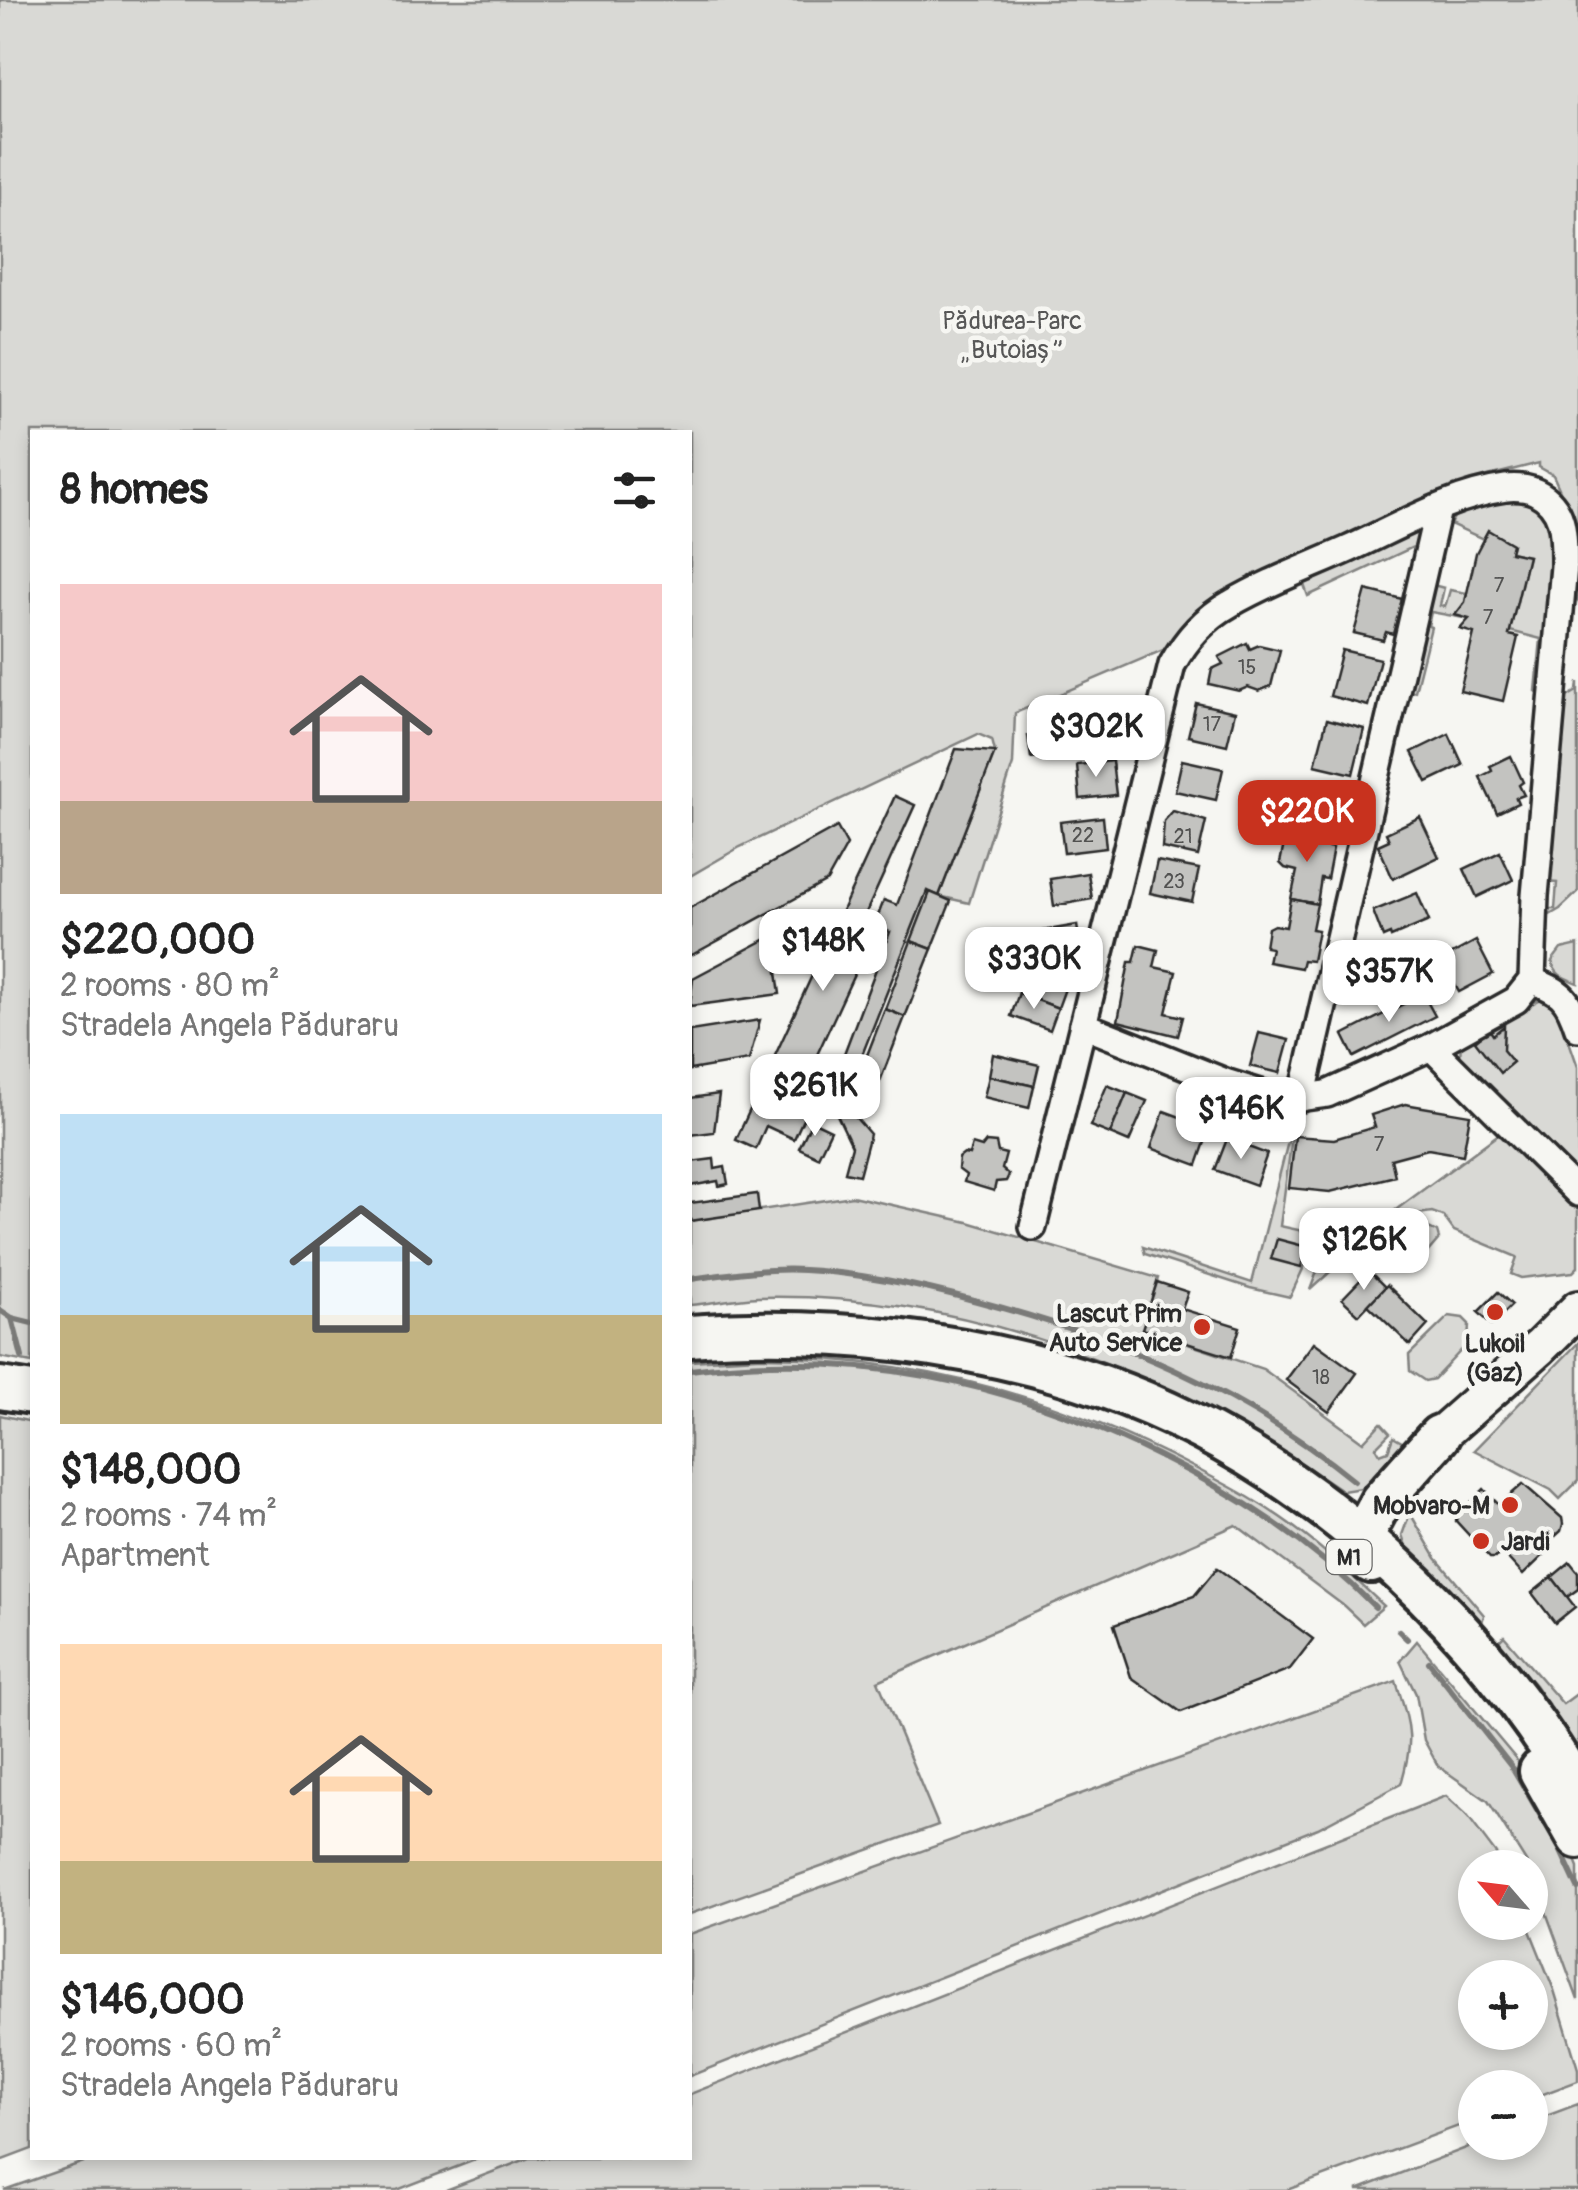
<!DOCTYPE html>
<meta charset="utf-8">
<style>
:root{--surface:#fff;--page:#f6f6f6;--text:#222;--muted:#767676;--accent:#c8321e}
body{margin:0;font-family:Pangolin,sans-serif;background:var(--page);color:var(--text);height:100vh;display:flex;flex-direction:column;font-size:38px;white-space:nowrap}
*{box-sizing:border-box;margin:0}
p{font-size:32px;color:var(--muted)}
.icon{flex:none;width:55px;height:55px;fill:none;stroke:currentColor;stroke-width:2;stroke-linecap:round;stroke-linejoin:round}
.map{position:relative;flex:1;overflow:hidden}
.sheet{position:absolute;left:30px;top:430px;width:662px;height:1730px;display:flex;flex-direction:column;background:var(--surface);border-radius:0px;box-shadow:0 5px 15px #0003}
.sheet>*{flex:none}
.needle{width:65px;rotate:298deg}
.buttons{position:absolute;left:1458px;top:1850px;display:grid;gap:20px}
.buttons a{display:grid;place-items:center;width:90px;height:90px;border-radius:50%;background:var(--surface);box-shadow:0 5px 15px #0003;font-size:50px}
.price{position:absolute;translate:-50% -85px;padding:0 22px;border-radius:20px;background:#fff;color:#222;font-size:32px;line-height:65px;filter:drop-shadow(0 2px 5px #0008)}
.price::after{content:'';position:absolute;left:50%;top:60px;width:30px;height:22px;margin-left:-15px;background:inherit;clip-path:polygon(0 0,100% 0,50% 100%)}
.price.active{background:var(--accent);color:#fff}
ul{padding:0;list-style:none}
li{display:grid;align-content:center;gap:20px;height:530px;padding:0 30px}
li span{display:grid;place-items:center;height:310px;border-radius:0px;color:#555}
li>.icon{margin-inline-start:auto}
span .icon{width:180px;height:180px;fill:#fffc;stroke-width:1}
li b{font-size:42px}
h2{display:flex;justify-content:space-between;align-items:center;height:120px;padding:0 30px;font-size:42px}
.map>svg:first-child{display:block}
.green{fill:#d9d9d5;stroke:#828280;stroke-width:2.5;fill-rule:evenodd}
.lines{fill:none;stroke-linecap:round;stroke-linejoin:round}
.stream{stroke:#7a7a78;stroke-width:6}
.building{fill:#c3c3c0;stroke:#2b2b2b;stroke-width:2.5}
.minor-casing{stroke:#2b2b2b;stroke-width:32}
.secondary-casing{stroke:#2b2b2b;stroke-width:42}
.trunk-casing{stroke:#2b2b2b;stroke-width:48}
.minor{stroke:#f6f6f2;stroke-width:25}
.secondary{stroke:#f6f6f2;stroke-width:35}
.trunk{stroke:#f6f6f2;stroke-width:40}
.poi-dot{fill:#c8321e;stroke:#f6f6f2;stroke-width:4}
.labels{text-anchor:middle;stroke-width:9;stroke-linejoin:round;paint-order:stroke}
.number-label{font-size:20px;fill:#515150}
.shield{fill:#f6f6f2;stroke:#686867;stroke-width:2.5}
.shield-label{font-size:22px;font-weight:bold;fill:#2b2b2b}
.park-label{font-size:25px;fill:#565656;stroke:#f6f6f2}
.poi-label{font-size:25px;font-weight:bold;fill:#2b2b2b;stroke:#f6f6f2;text-anchor:end}
</style>
<div class="map">
<svg width="1578" height="2190" viewBox="0 0 1578 2190">
<rect width="100%" height="100%" fill="#f6f6f2"/>
<filter id="ink" filterUnits="userSpaceOnUse"><feTurbulence type="fractalNoise" baseFrequency=".01" numOctaves="2"/><feDisplacementMap in="SourceGraphic" scale="20" xChannelSelector="R" yChannelSelector="G"/><feConvolveMatrix kernelMatrix="1 2 1 2 8 2 1 2 1" color-interpolation-filters="sRGB"/></filter>
<g filter="url(#ink)">
<!-- green -->
<g class="green">
<polygon points="0,0 1578,0 1578,601 1570,587 1574,522 1553,475 1539,467 1539,463 1488,476 1435,497 1168,648 1015,713 1013,764 969,903 939,896 995,752 992,740 978,734 740,847 690,876 690,432 32,432 32,1363 0,1357"/>
<path d="M1504 495C1538 504 1546 508 1554 543L1541 695 1536 691 1541 639 1510 631 1528 556 1510 552 1512 544 1488 531 1483 539 1450 524 1457 512Z"/>
<polygon points="1416,529 1422,532 1423,549 1415,546 1308,596 1303,582"/>
<polygon points="1433,585 1444,588 1440,606 1445,607 1450,590 1467,593 1465,602 1469,619 1431,612 1428,626 1431,627 1415,691 1411,692 1409,690"/>
<polygon points="1578,682 1578,892 1560,909 1543,919 1544,909 1555,909 1557,883 1546,882 1560,701 1577,691"/>
<path d="M1578 945V983C1565 978 1555 976 1552 961L1561 949Z"/>
<polygon points="1543,998 1556,1004 1578,1067 1578,1183 1460,1060 1461,1042"/>
<polygon points="1295,1114 1280,1226 1312,1233 1316,1241 1290,1297 1250,1288 1145,1254 1143,1247 1252,1283"/>
<polygon points="1503,1131 1578,1206 1578,1267 1573,1272 1521,1278 1511,1274 1517,1257 1454,1231 1443,1216 1432,1212 1418,1214 1367,1263 1361,1263 1350,1254 1310,1290 1328,1243 1335,1237 1344,1239 1382,1220"/>
<path d="M852 1196 968 1222 1158 1278 1143 1329 1263 1369 1363 1442 1381 1423 1390 1433 1376 1447 1380 1454 1388 1451 1393 1437 1407 1445 1361 1488 1343 1491C1172 1373 969 1292 758 1297 736 1298 712 1303 690 1305V1221Z"/>
<polygon points="1427,1227 1437,1232 1439,1239 1421,1260 1413,1264 1399,1249 1420,1228"/>
<polygon points="1449,1316 1463,1318 1469,1324 1468,1343 1434,1379 1425,1381 1410,1371 1409,1355"/>
<polygon points="1578,1343 1578,1481 1560,1499 1551,1490 1474,1450"/>
<path d="M758 1357C912 1356 1059 1397 1195 1468 1231 1487 1267 1506 1299 1531 1329 1553 1357 1581 1384 1606L1363 1624 1344 1606 1236 1525 878 1681 938 1825 690 1914V1361Z"/>
<polygon points="0,1415 32,1422 32,2149 0,2161"/>
<polygon points="1410,1513 1436,1558 1484,1615 1480,1630 1410,1557 1402,1535"/>
<polygon points="1504,1636 1563,1704 1578,1693 1578,1751 1535,1685 1497,1643"/>
<polygon points="1417,1641 1516,1759 1572,1852 1578,1867 1578,2000 1530,1868 1488,1801 1438,1766 1424,1740 1416,1694 1400,1661"/>
<path d="M1396 1681C1410 1728 1415 1736 1401 1784L1318 1828 690 2076V1934Z"/>
<path d="M1446 1796 1466 1814 1506 1867 1475 1868V1922L1527 1923 1554 1990 1578 2069V2081L1530 2099V2088H1475V2120L1287 2190H446L529 2158H690V2094ZM1475 1978H1530V2032H1475Z"/>
<polygon points="1578,2104 1578,2190 1357,2190 1479,2143 1530,2142 1530,2122"/>
<polygon points="95,2158 480,2158 397,2190 4,2190"/>
</g>
<g class="lines">
<!-- stream -->
<g class="stream">
<path d="M690 1279C727 1274 767 1268 804 1270 862 1273 922 1286 977 1301 1114 1337 1243 1390 1354 1481"/>
<polyline points="0,1310 12,1318 22,1357"/>
<polyline points="12,1318 32,1323"/>
<path d="M690 1370C857 1349 1006 1381 1157 1455 1238 1495 1311 1542 1375 1607"/>
<polyline points="1399,1631 1407,1639"/>
<polyline points="1429,1662 1514,1770 1559,1847 1578,1888"/>
</g>
</g>
<!-- building -->
<g class="building">
<polygon points="1488,530 1512,544 1510,552 1528,556 1509,635 1518,637 1503,701 1460,691 1474,633 1460,629 1469,619 1455,615 1465,602 1476,553"/>
<polygon points="1366,590 1402,599 1393,634 1386,632 1383,640 1354,633"/>
<polygon points="1247,643 1250,649 1259,645 1280,650 1271,686 1259,691 1248,687 1239,691 1209,684 1212,669 1223,664 1219,657"/>
<polygon points="1342,650 1380,659 1368,706 1330,696"/>
<polygon points="1196,703 1235,712 1227,745 1188,736"/>
<polygon points="1122,708 1126,736 1096,741 1091,713"/>
<polygon points="1327,719 1364,729 1353,774 1315,765"/>
<polygon points="1059,732 1062,753 1031,758 1028,736"/>
<polygon points="1449,734 1463,765 1427,782 1412,752"/>
<polygon points="956,749 995,752 939,896 927,891 843,1103 870,1134 859,1175 845,1172 852,1146 828,1096 890,932 874,926 884,900 897,905"/>
<polygon points="1511,756 1523,782 1519,785 1524,795 1516,798 1518,803 1497,813 1480,777 1492,771 1490,766"/>
<polygon points="1182,760 1223,769 1216,800 1175,791"/>
<polygon points="1112,761 1116,795 1080,799 1077,765"/>
<polygon points="895,796 915,805 865,915 876,920 876,927 798,1096 811,1102 794,1139 766,1126 756,1149 736,1140"/>
<polygon points="1173,811 1206,821 1198,856 1162,848 1164,821"/>
<polygon points="1103,817 1106,848 1064,853 1060,822"/>
<polygon points="1420,817 1439,857 1393,879 1378,845 1389,840 1386,833"/>
<polygon points="837,827 847,845 827,881 690,956 690,908"/>
<polygon points="1293,832 1326,838 1324,846 1333,848 1327,879 1321,878 1317,904 1291,899 1297,871 1285,868 1280,863 1284,844 1290,846"/>
<polygon points="1500,852 1513,880 1477,897 1464,869"/>
<polygon points="1157,861 1199,869 1192,902 1150,893"/>
<polygon points="1088,873 1092,899 1054,906 1050,879"/>
<polygon points="930,892 951,901 932,949 911,941"/>
<polygon points="1417,893 1429,921 1391,937 1390,934 1383,937 1373,911"/>
<polygon points="1291,899 1317,904 1312,929 1318,930 1312,961 1303,960 1301,968 1268,962 1271,948 1265,947 1268,928 1274,925 1286,927"/>
<polygon points="1077,925 1081,953 1035,961 1031,933"/>
<polygon points="772,936 780,994 690,1006 693,978"/>
<polygon points="911,941 932,949 905,1017 885,1009"/>
<polygon points="1476,941 1493,974 1459,992 1441,960"/>
<polygon points="1138,945 1158,950 1154,967 1176,972 1166,1013 1183,1017 1178,1036 1118,1021 1129,962 1134,962"/>
<polygon points="1027,972 1066,986 1058,1008 1019,993"/>
<polygon points="1019,993 1058,1008 1050,1030 1011,1016"/>
<polygon points="1423,994 1435,1016 1354,1057 1343,1035"/>
<polygon points="885,1009 905,1017 868,1112 848,1104"/>
<polygon points="760,1020 749,1060 690,1070 690,1031"/>
<polygon points="1504,1026 1503,1050 1513,1062 1500,1073 1475,1041 1489,1029 1493,1035"/>
<polygon points="1259,1033 1289,1040 1280,1073 1250,1066"/>
<polygon points="993,1054 1039,1065 1034,1086 989,1076"/>
<polygon points="989,1076 1034,1086 1029,1108 984,1097"/>
<polygon points="1107,1085 1127,1093 1110,1134 1090,1126"/>
<polygon points="1127,1093 1147,1101 1129,1142 1110,1134"/>
<polygon points="719,1094 714,1132 690,1135 690,1098"/>
<polygon points="1405,1104 1470,1115 1463,1155 1428,1149 1391,1159 1395,1176 1330,1192 1289,1188 1295,1136 1334,1139 1375,1127 1371,1115"/>
<polygon points="1164,1111 1210,1128 1197,1165 1151,1148"/>
<polygon points="812,1121 831,1130 818,1157 799,1148"/>
<polygon points="1227,1139 1267,1154 1256,1185 1215,1170"/>
<polygon points="986,1142 996,1143 998,1152 1006,1154 1002,1169 1009,1175 1006,1181 996,1182 994,1191 964,1182 966,1175 958,1169 959,1158 964,1154 969,1155 972,1144 982,1147"/>
<polygon points="714,1159 715,1169 725,1167 728,1184 719,1186 718,1181 690,1186 690,1162"/>
<polygon points="757,1194 759,1211 690,1221 690,1203"/>
<polygon points="1277,1239 1307,1247 1301,1267 1271,1259"/>
<polygon points="1369,1271 1385,1287 1359,1315 1342,1299"/>
<polygon points="1157,1282 1188,1292 1182,1309 1240,1327 1231,1357 1142,1329"/>
<polygon points="1387,1285 1428,1325 1410,1345 1368,1305"/>
<polygon points="1498,1292 1512,1305 1492,1325 1478,1312"/>
<polygon points="1314,1342 1357,1373 1329,1412 1286,1380"/>
<polygon points="1523,1484 1562,1518 1563,1524 1561,1531 1542,1548 1546,1553 1523,1575 1502,1552 1495,1558 1490,1558 1456,1521 1457,1516 1484,1489 1499,1505"/>
<polygon points="1570,1562 1578,1572 1578,1589 1567,1597 1552,1577"/>
<polygon points="1217,1568 1313,1639 1290,1669 1181,1712 1131,1677 1114,1625 1194,1596"/>
<polygon points="1552,1577 1575,1607 1555,1623 1532,1593"/>
</g>
<g class="lines">
<!-- minor casing -->
<g class="minor-casing">
<g id="minor">
<path d="M1532 980C1562 992 1568 997 1578 1028"/>
<polyline points="1083,1025 1228,1083 1283,1100 1327,1094 1431,1047 1578,1193"/>
<polyline points="1302,1098 1438,509"/>
<path d="M1033 1227 1172 665C1185 641 1205 618 1230 604 1267 582 1309 567 1349 549 1398 527 1452 495 1506 488 1516 487 1527 488 1536 492 1566 507 1564 537 1564 566L1535 896 1532 980 1516 1000 1431 1047"/>
</g>
</g>
<!-- secondary casing -->
<g class="secondary-casing">
<polyline id="secondary" points="1439,1436 1540,1347 1578,1309"/>
</g>
<!-- trunk casing -->
<g class="trunk-casing">
<g id="trunk">
<path d="M690 1336C822 1325 976 1342 1102 1386 1300 1456 1472 1613 1578 1791"/>
<polyline points="0,1388 32,1393"/>
<polyline points="1371,1562 1366,1555 1361,1539 1381,1501 1439,1436"/>
<polyline points="1540,1771 1578,1838"/>
</g>
</g>
<!-- minor -->
<use href="#minor" class="minor"/>
<!-- secondary -->
<use href="#secondary" class="secondary"/>
<!-- trunk -->
<use href="#trunk" class="trunk"/>
</g>
</g>
<!-- markers -->
<g class="poi-dot">
<circle cx="1495" cy="1312" r="10"/>
<circle cx="1202" cy="1327" r="10"/>
<circle cx="1510" cy="1505" r="10"/>
<circle cx="1481" cy="1541" r="10"/>
</g>
<g class="labels">
<!-- number labels -->
<g class="number-label">
<text x="1499" y="592">7</text>
<text x="1488" y="624">7</text>
<text x="1247" y="674">15</text>
<text x="1212" y="731">17</text>
<text x="1083" y="842">22</text>
<text x="1183" y="843">21</text>
<text x="1174" y="888">23</text>
<text x="1379" y="1151">7</text>
<text x="1321" y="1384">18</text>
</g>
<!-- shield labels -->
<rect class="shield" x="1326.5" y="1540" width="45" height="34" rx="8"/>
<g class="shield-label">
<text x="1349" y="1565">M1</text>
</g>
<!-- park labels -->
<g class="park-label">
<text x="1012" y="329">Pădurea-Parc<tspan x="1012" dy="29">„Butoiaș”</tspan></text>
</g>
<!-- poi labels -->
<g class="poi-label">
<text x="1182" y="1322">Lascut Prim<tspan x="1182" dy="29">Auto Service</tspan></text>
<text x="1495" y="1352" text-anchor="middle">Lukoil<tspan x="1495" dy="29">(Gaz)</tspan></text>
<text x="1490" y="1514">Mobvaro-M</text>
<text x="1501" y="1550" text-anchor="start">Jardi</text>
</g>
</g>
</svg>
<div class="buttons">
<a><svg class="needle" viewBox="-14 -14 28 28"><path d="M0-13l5 13h-10z" fill="#e53935"/><path d="M0 13l5-13h-10z" fill="#767676"/></svg></a>
<a>+</a>
<a>−</a>
</div>
<b class="price" style="left:1096px;top:780px">$302K</b>
<b class="price active" style="left:1307px;top:865px">$220K</b>
<b class="price" style="left:823px;top:994px">$148K</b>
<b class="price" style="left:1034px;top:1012px">$330K</b>
<b class="price" style="left:1389px;top:1025px">$357K</b>
<b class="price" style="left:815px;top:1139px">$261K</b>
<b class="price" style="left:1241px;top:1162px">$146K</b>
<b class="price" style="left:1364px;top:1293px">$126K</b>
<section class="sheet">
<h2>8 homes<svg class="icon" aria-label="filters" viewBox="0 0 24 24"><path d="M4 7h16M4 17h16"/><circle cx="9" cy="7" r="2"/><circle cx="15" cy="17" r="2"/></svg></h2>
<ul>
<li><span style="background:linear-gradient(#f6c9c9 70%,#b9a48a 0)"><svg class="icon" aria-label="home" viewBox="0 0 24 24"><path d="M3 11l9-7 9 7M6 9v11h12V9"/></svg></span><div><b>$220,000</b><p>2 rooms · 80 m²</p><p>Stradela Angela Păduraru</p></div></li>
<li><span style="background:linear-gradient(#bfe0f5 65%,#c2b280 0)"><svg class="icon" aria-label="home" viewBox="0 0 24 24"><path d="M3 11l9-7 9 7M6 9v11h12V9"/></svg></span><div><b>$148,000</b><p>2 rooms · 74 m²</p><p>Apartment</p></div></li>
<li><span style="background:linear-gradient(#ffd9b3 70%,#c2b280 0)"><svg class="icon" aria-label="home" viewBox="0 0 24 24"><path d="M3 11l9-7 9 7M6 9v11h12V9"/></svg></span><div><b>$146,000</b><p>2 rooms · 60 m²</p><p>Stradela Angela Păduraru</p></div></li>
</ul>
</section>
</div>
